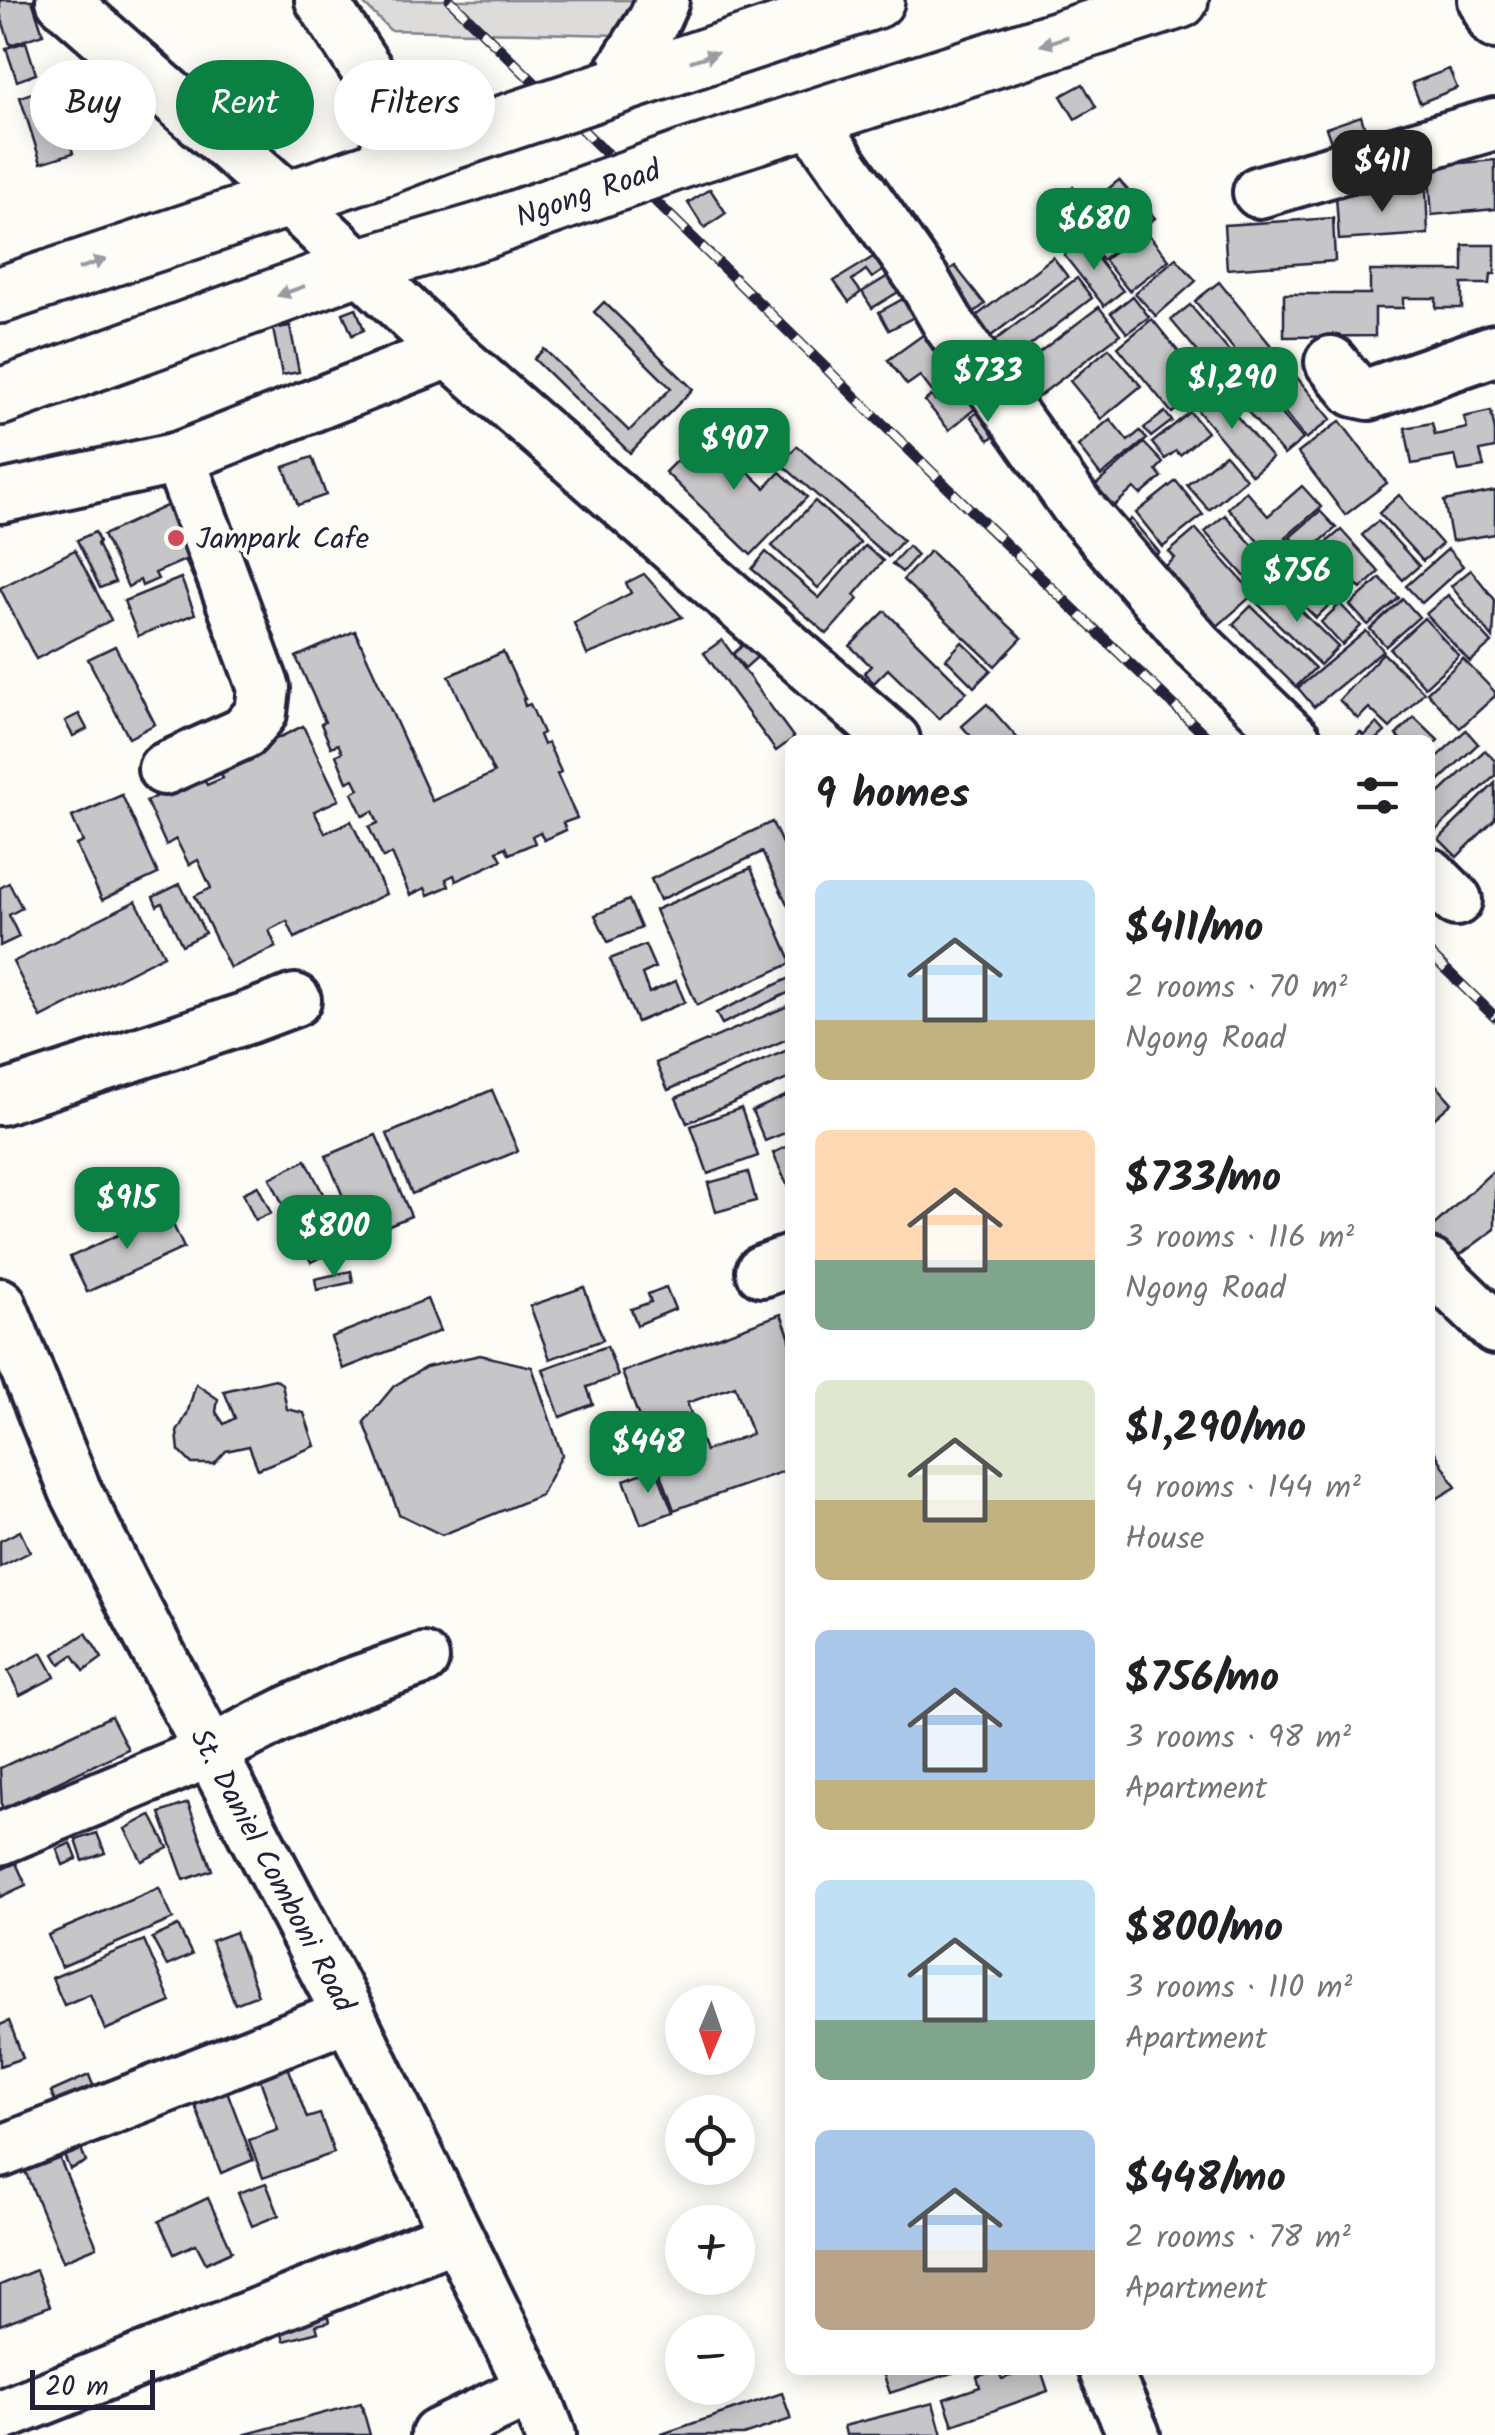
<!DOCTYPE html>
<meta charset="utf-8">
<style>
:root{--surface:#fff;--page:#f6f6f6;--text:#202124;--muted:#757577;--accent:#0b8043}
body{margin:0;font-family:Kalam,sans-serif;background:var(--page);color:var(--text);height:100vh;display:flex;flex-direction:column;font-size:38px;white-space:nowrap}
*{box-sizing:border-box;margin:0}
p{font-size:32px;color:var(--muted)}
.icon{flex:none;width:55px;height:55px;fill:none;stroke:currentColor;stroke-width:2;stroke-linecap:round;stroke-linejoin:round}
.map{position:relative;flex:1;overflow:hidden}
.side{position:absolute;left:785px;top:735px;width:650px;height:1640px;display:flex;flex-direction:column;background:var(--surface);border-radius:15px;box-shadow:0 5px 25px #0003}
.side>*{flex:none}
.guide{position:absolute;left:30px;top:60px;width:605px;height:90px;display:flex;gap:20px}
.needle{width:65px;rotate:182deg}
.controls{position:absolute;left:665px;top:1985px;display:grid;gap:20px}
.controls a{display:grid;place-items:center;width:90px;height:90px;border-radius:50%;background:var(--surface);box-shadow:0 5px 25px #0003;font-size:50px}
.scale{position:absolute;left:30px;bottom:25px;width:125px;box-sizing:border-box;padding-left:10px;border:5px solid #22223b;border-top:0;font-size:28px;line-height:35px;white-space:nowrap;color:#22223b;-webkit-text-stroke:8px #fdfcf7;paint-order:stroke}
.price{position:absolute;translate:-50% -85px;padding:0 22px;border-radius:20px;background:var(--accent);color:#fff;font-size:32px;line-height:65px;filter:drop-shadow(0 2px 5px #0008)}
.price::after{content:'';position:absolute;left:50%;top:60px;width:30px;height:22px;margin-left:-15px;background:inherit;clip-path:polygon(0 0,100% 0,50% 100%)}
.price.current{background:#222;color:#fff}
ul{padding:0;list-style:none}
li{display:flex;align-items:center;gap:30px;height:250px;padding:0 30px}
li span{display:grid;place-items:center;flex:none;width:280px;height:200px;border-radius:15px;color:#555}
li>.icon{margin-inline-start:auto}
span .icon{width:120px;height:120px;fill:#fffc;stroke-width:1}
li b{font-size:42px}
h2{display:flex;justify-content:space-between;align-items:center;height:120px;padding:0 30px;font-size:42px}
.tag{padding:0 35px;border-radius:45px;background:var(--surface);box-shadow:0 5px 25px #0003;font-size:35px;line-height:90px}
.tag.current{background:var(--accent);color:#fff}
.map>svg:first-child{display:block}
.green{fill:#dddcdb;stroke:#807f8b;stroke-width:2.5}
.building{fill:#c6c6c8;stroke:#22223b;stroke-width:2.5;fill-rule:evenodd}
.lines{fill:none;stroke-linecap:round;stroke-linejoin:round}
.minor-casing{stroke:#22223b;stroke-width:58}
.major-casing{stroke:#22223b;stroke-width:62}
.minor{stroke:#fdfcf7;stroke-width:50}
.major{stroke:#fdfcf7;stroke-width:55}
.rail-casing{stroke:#22223b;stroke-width:11}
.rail{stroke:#fdfcf7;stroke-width:8;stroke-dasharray:22;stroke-linecap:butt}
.major-bridge-casing{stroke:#22223b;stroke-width:62;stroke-linecap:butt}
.major-bridge{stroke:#fdfcf7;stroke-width:55}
.oneway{fill:#9a9aa2}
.poi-dot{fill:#d1495b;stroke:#fdfcf7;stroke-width:4}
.labels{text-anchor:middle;stroke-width:8;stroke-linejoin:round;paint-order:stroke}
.street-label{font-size:30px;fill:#22223b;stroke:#fdfcf7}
.poi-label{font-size:30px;fill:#22223b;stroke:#fdfcf7;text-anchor:start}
</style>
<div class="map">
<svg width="1495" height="2435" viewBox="0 0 1495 2435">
<rect width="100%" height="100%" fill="#fdfcf7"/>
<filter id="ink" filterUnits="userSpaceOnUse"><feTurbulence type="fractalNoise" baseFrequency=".01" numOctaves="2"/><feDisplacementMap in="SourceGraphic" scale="20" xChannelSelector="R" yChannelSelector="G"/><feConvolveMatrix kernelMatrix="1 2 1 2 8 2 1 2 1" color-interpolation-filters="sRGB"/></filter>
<g filter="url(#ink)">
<!-- green -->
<polygon class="green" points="360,0 653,0 663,36 390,30"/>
<!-- building -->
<g class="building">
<polygon points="0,0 32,0 43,34 10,45 0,13"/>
<polygon points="26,42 36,74 17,81 6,48"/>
<polygon points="1449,69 1457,88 1420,103 1412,83"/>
<polygon points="1083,84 1096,107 1075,119 1061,96"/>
<polygon points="41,90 57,140 68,136 73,153 41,163 20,97"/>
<polygon points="1361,116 1366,132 1331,142 1326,128"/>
<polygon points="1495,160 1495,209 1432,215 1428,166"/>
<polygon points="1119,180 1139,203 1121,217 1102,194"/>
<polygon points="1073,187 1101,224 1078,241 1050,203"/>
<polygon points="710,189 726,213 704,228 688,203"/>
<polygon points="1426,190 1428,234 1339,240 1336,195"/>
<polygon points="1142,203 1155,218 1102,260 1085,240 1117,215 1122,220"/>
<polygon points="1333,218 1335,261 1227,269 1224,225"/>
<polygon points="1144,229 1169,260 1129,291 1104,260"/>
<polygon points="1083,240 1123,291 1104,306 1064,255"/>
<polygon points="1463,245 1495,245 1495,274 1491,274 1490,284 1462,284 1462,308 1436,308 1436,298 1403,298 1403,308 1375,308 1375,336 1284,337 1284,294 1370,294 1370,271 1463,271"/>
<polygon points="878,254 893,264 872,278 866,270 852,280 861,292 849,302 834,281"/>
<polygon points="1053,257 1068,277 982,343 966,324"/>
<polygon points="1176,258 1196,281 1156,316 1135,293"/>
<polygon points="955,266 985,304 967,318 937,279"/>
<polygon points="898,270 927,317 919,322 900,291 872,308 862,292"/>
<polygon points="1077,278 1092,298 1001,368 985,348"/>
<polygon points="1219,282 1331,419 1306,439 1195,301"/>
<polygon points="1133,296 1149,317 1127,333 1111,313"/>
<polygon points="903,299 914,317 889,330 879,312"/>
<polygon points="604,302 693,389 630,453 534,359 544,349 629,431 671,388 594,312"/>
<polygon points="1190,305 1303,439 1284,455 1171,320"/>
<polygon points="1099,307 1120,334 1030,403 993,387"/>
<polygon points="356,308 364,330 352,335 343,313"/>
<polygon points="1152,319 1206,386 1172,413 1118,347"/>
<polygon points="290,326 299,372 282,375 273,329"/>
<polygon points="927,332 958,376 934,394 920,376 907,385 888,360"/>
<polygon points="1109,348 1141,386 1101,419 1070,381"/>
<polygon points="967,373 988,398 949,430 925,401 931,396 935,400"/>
<polygon points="1213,388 1272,458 1252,475 1193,405"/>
<polygon points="979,411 1008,425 989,440 971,417"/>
<polygon points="1491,411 1495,431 1495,448 1480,451 1484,467 1459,471 1455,456 1412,464 1405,428 1432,423 1435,435 1467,428 1464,417"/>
<polygon points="1165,412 1172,421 1151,437 1144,428"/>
<polygon points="1190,412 1207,432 1180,455 1176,451 1165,459 1152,443"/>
<polygon points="1110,419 1128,441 1140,431 1147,439 1101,476 1078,446"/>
<polygon points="1340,421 1387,483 1345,515 1298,453"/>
<polygon points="706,431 765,488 780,472 807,497 751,555 665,472"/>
<polygon points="1144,443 1163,463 1156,470 1162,477 1141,495 1134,488 1103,516 1084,495"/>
<polygon points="797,446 903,540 888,557 781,464"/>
<polygon points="1225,454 1246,479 1209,510 1187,485"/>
<polygon points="312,457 326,495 298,505 284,467"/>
<polygon points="1176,481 1203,515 1163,547 1136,513"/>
<polygon points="1302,486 1321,507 1286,537 1291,542 1273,558 1228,508 1246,491 1268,516"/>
<polygon points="1495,491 1495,534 1452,541 1444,501"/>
<polygon points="1399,495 1442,544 1423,561 1379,513"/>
<polygon points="177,501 217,586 200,593 185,560 155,573 158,579 142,586 140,580 128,587 103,535"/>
<polygon points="815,501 860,543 818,588 772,546"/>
<polygon points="1320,511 1336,528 1306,554 1290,537"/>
<polygon points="1225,515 1278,573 1258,591 1205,532"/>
<polygon points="1131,519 1159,552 1146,563 1118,530"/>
<polygon points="1378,521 1419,566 1403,580 1362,535"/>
<polygon points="1196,529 1254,594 1213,630 1160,571 1175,558 1169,552"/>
<polygon points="1341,530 1379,572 1361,589 1322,546"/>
<polygon points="95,532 99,542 97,544 115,582 100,588 77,540"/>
<polygon points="865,546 883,561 854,595 858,599 827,634 752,569 766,552 819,598"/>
<polygon points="908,546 917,555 902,572 892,564"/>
<polygon points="1293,547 1301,556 1283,573 1274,563"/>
<polygon points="1316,549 1347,584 1331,598 1299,564"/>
<polygon points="1448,549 1463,566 1422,603 1406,586"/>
<polygon points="75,550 111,620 36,659 0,588"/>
<polygon points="930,551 1022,638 995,666 903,580"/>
<polygon points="1297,565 1306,575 1301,580 1306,585 1310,582 1331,603 1316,618 1280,582"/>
<polygon points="1471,570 1495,600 1493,638 1451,586"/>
<polygon points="644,574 682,617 587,655 574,623 631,593 626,583"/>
<polygon points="181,578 195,614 138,636 124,601"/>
<polygon points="1380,578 1399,598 1368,625 1350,605"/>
<polygon points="1275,585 1338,647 1320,665 1257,603"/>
<polygon points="1448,595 1492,643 1470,662 1426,614"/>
<polygon points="1403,599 1419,617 1386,646 1370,629"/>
<polygon points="1340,604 1361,626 1342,645 1321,622"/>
<polygon points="1251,606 1315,668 1296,687 1233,624"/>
<polygon points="885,611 967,692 939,719 888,669 874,683 864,673 871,666 850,646"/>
<polygon points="1424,618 1459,656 1425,687 1390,649"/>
<polygon points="741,622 764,651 745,668 733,654 742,646 730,632"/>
<polygon points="355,631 432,801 494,773 449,676 503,652 525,699 523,699 525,706 530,704 543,733 539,735 543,745 548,743 561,772 557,774 577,818 563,823 566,830 544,840 540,832 532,836 535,843 509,854 506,847 497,851 502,860 456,881 454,875 446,879 449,886 428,895 425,888 410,895 392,854 383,858 369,827 378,823 373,811 363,816 352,793 359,789 354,779 347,782 336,755 342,752 338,744 331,747 321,724 325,722 296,657"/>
<polygon points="1366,631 1383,650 1314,707 1298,688"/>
<polygon points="722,640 794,738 776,751 704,653"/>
<polygon points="962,642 991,670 974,687 946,659"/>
<polygon points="115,646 155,724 129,738 88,659"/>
<polygon points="1383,653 1424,692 1390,728 1369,708 1358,719 1339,700"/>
<polygon points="1463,659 1495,692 1495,696 1460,728 1427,692"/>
<polygon points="987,704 1019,740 974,740 962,726"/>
<polygon points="79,714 87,729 73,736 65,721"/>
<polygon points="1414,717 1438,740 1430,749 1430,740 1401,740 1396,735"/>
<polygon points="1377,723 1385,732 1376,740 1354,739 1360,732 1364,736"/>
<polygon points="303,726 339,800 314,811 325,833 351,821 386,894 295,938 287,921 269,930 276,947 230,968 195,896 211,888 198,860 189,865 176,839 166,845 146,801 201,775 207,785 223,778 218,767"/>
<polygon points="1466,730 1478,744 1430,789 1430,763"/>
<polygon points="1485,750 1495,761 1495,776 1436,830 1430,823 1430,802"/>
<polygon points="1495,783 1495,819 1457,857 1439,839"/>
<polygon points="122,795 158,874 102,900 76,845 83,842 72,817"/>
<polygon points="772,822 790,861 790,910 762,852 660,900 651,879"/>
<polygon points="751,868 790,958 790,964 697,1005 655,910"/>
<polygon points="9,883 22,908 9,915 19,937 0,946 0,888"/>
<polygon points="180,884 205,933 182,945 162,903 157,906 153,897"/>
<polygon points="629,900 641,928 608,942 595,915"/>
<polygon points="136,901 164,955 41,1018 13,962"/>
<polygon points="645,945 655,968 642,974 649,993 676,981 685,1002 637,1022 610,959"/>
<polygon points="790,978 790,992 722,1024 716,1013"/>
<polygon points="790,1005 790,1038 668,1090 656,1063"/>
<polygon points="790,1049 790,1078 687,1123 676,1098"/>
<polygon points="1430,1078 1452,1103 1430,1122"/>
<polygon points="492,1090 518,1151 412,1194 387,1134"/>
<polygon points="790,1094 790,1131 765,1141 752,1111"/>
<polygon points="741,1108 758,1156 708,1174 691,1126"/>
<polygon points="376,1135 411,1216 360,1237 326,1156"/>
<polygon points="790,1145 790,1192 773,1153"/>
<polygon points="306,1160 348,1244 311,1262 270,1178"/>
<polygon points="1495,1169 1495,1229 1453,1260 1430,1237 1430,1229"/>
<polygon points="748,1172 756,1201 716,1212 708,1183"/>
<polygon points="258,1186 271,1213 255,1220 243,1193"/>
<polygon points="167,1212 184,1248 87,1292 70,1257"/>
<polygon points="351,1271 353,1282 317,1290 315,1279"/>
<polygon points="584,1287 603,1340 550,1359 530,1306"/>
<polygon points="666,1287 675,1309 637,1325 631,1309 651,1302 648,1294"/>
<polygon points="427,1299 440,1331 343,1369 331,1337"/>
<path d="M781 1314 790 1338V1469L674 1510 642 1420H640L622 1372ZM735 1386 752 1434 705 1451 687 1403Z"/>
<polygon points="607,1346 618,1376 587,1387 593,1404 560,1417 543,1369"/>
<polygon points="480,1355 532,1367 562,1455 541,1495 442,1535 399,1514 364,1422 394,1386 426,1367"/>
<polygon points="275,1379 282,1384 287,1409 304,1413 315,1446 258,1469 249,1446 226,1451 214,1464 192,1464 179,1451 177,1432 187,1414 196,1384 218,1399 216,1412 224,1424 235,1418 224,1391"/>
<polygon points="1430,1444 1456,1487 1431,1502 1430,1499"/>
<polygon points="656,1468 673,1512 641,1524 624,1480"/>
<polygon points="20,1531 30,1552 0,1567 0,1541"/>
<polygon points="86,1633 102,1658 84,1671 73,1655 60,1664 54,1654"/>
<polygon points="42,1653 55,1677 20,1695 8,1671"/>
<polygon points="111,1716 128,1749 2,1809 0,1768"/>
<polygon points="188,1803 212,1870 184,1880 160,1813"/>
<polygon points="151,1815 168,1848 142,1861 125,1829"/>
<polygon points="97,1833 105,1853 83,1861 76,1840"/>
<polygon points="71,1843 77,1859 63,1865 57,1849"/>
<polygon points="16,1863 26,1885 0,1897 0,1870"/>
<polygon points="159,1888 173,1919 61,1967 48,1935"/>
<polygon points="178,1926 192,1955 167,1966 152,1938"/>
<polygon points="235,1932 258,1995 235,2004 211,1941"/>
<polygon points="144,1940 171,2002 105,2030 90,1994 64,2005 52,1978"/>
<polygon points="9,2021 23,2058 0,2066 0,2025"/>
<polygon points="286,2061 307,2118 320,2114 334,2153 263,2178 249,2140 278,2130 257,2071"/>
<polygon points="89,2075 98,2098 61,2114 51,2092"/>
<polygon points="224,2083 253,2160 221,2173 191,2095"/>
<polygon points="77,2139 86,2162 70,2169 60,2147"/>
<polygon points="56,2150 97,2247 63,2261 22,2164"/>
<polygon points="266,2183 279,2215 252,2226 238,2193"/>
<polygon points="208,2198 232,2251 206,2263 196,2244 174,2254 159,2221"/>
<polygon points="36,2270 50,2306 0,2325 0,2285"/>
<polygon points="325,2304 329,2322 316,2325 318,2332 284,2341 277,2316"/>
<polygon points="882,2370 961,2370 890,2393"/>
<polygon points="995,2370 998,2370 1002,2379 1029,2370 1041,2370 1048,2391 953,2425 944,2399 980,2387 977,2377"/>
<polygon points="782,2393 791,2419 743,2435 659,2435"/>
<polygon points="361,2403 370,2435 243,2435"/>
<polygon points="933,2403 942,2435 846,2435 844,2426"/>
</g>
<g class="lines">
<!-- minor casing -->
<g class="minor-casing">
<g id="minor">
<polyline points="62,0 287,198 449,352 894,740"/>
<polyline points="321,0 389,104 390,138 381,168"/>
<polyline points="1484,0 1495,23"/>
<polyline points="611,88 654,20 663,0"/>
<polyline points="810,119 924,281 950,326 1076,505 1197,645 1295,740"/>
<polyline points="1259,192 1495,124"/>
<polyline points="1331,362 1355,391 1369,394 1495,350"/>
<polyline points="0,497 179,458 449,352"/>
<polyline points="164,769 244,733 261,713 264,688 179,458"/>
<polyline points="1430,874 1456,900"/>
<polyline points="0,1099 247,1018 295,1000"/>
<polyline points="1430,1265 1495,1328"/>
<polyline points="762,1271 790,1261"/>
<polyline points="0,1304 75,1490 126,1591 349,2015 532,2389 550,2435"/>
<polyline points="0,1839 211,1751 284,1714 348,1685 423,1659"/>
<polyline points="0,2152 349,2015"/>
<polyline points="1105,2370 1134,2435"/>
<polyline points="0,2416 456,2235"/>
<polyline points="437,2435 532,2389"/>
</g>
</g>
<!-- major casing -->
<g class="major-casing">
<g id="major">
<polyline points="611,88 876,0"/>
<polyline points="687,158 1180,0"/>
<polyline points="0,295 381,168 449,142"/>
<polyline points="0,397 358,267 484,230"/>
</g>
</g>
<!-- minor -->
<use href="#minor" class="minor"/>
<!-- major -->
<use href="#major" class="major"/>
<!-- rail casing -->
<g class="rail-casing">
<g id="rail">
<polyline points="450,0 987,526 1210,740"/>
<polyline points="1430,954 1495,1017"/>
</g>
</g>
<!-- rail -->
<use href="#rail" class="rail"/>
<!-- major-bridge casing -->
<g class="major-bridge-casing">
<g id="major-bridge">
<polyline points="449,142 611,88"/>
<polyline points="484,230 687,158"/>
</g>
</g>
<!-- major-bridge -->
<use href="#major-bridge" class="major-bridge"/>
</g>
<!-- one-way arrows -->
<defs><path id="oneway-solid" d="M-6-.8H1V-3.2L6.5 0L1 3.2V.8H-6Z" transform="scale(2.5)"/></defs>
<g class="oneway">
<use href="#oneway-solid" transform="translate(1054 41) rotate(162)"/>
<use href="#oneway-solid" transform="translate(704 57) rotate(-18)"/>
<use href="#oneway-solid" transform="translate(92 264) rotate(-19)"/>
<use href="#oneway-solid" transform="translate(291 291) rotate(160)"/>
</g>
</g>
<!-- markers -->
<circle class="poi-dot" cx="176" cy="538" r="10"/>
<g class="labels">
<!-- street labels -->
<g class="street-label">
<text transform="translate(588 193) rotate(-19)" y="10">Ngong Road</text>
<text transform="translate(273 1870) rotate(62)" y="10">St. Daniel Comboni Road</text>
</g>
<!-- poi labels -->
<g class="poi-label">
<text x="196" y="548">Jampark Cafe</text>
</g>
</g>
</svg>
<div class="controls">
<a><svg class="needle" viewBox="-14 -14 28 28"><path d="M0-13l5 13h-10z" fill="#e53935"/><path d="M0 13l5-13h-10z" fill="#757577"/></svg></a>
<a><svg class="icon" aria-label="locate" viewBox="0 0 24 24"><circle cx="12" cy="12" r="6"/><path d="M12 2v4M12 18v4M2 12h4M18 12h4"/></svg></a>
<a>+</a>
<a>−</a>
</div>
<div class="scale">20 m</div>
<b class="price current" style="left:1382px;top:215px">$411</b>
<b class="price" style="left:1094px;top:273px">$680</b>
<b class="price" style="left:988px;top:425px">$733</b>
<b class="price" style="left:1232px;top:432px">$1,290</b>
<b class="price" style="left:734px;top:493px">$907</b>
<b class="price" style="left:1297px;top:625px">$756</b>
<b class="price" style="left:127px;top:1252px">$915</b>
<b class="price" style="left:334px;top:1280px">$800</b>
<b class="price" style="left:648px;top:1496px">$448</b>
<div class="guide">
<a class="tag">Buy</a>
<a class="tag current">Rent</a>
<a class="tag">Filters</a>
</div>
<section class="side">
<h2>9 homes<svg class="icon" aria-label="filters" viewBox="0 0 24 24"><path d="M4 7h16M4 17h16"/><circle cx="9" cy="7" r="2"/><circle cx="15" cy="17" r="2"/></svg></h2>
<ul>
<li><span style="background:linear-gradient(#bfe0f5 70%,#c2b280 0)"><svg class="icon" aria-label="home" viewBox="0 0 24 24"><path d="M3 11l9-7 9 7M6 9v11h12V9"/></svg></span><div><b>$411/mo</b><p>2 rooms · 70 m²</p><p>Ngong Road</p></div></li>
<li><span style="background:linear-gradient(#ffd9b3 65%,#7fa58c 0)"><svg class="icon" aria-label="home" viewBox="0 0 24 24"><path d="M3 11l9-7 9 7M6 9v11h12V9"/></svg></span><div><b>$733/mo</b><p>3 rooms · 116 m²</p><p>Ngong Road</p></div></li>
<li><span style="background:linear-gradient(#dfe7d0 60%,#c2b280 0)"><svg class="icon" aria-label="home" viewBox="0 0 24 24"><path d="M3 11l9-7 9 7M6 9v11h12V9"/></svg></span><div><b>$1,290/mo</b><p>4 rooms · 144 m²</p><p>House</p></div></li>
<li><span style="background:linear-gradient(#a9c7e8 75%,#c2b280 0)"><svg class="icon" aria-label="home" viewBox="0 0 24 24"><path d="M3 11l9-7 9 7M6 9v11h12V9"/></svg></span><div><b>$756/mo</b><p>3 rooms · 98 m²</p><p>Apartment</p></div></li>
<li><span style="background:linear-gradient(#bfe0f5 70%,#7fa58c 0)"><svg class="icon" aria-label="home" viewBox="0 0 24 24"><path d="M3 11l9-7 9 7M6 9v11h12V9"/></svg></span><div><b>$800/mo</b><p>3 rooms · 110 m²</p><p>Apartment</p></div></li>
<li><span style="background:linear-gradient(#a9c7e8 60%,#b9a48a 0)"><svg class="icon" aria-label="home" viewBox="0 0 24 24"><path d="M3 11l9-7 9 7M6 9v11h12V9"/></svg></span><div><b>$448/mo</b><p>2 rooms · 78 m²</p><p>Apartment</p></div></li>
</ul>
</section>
</div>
